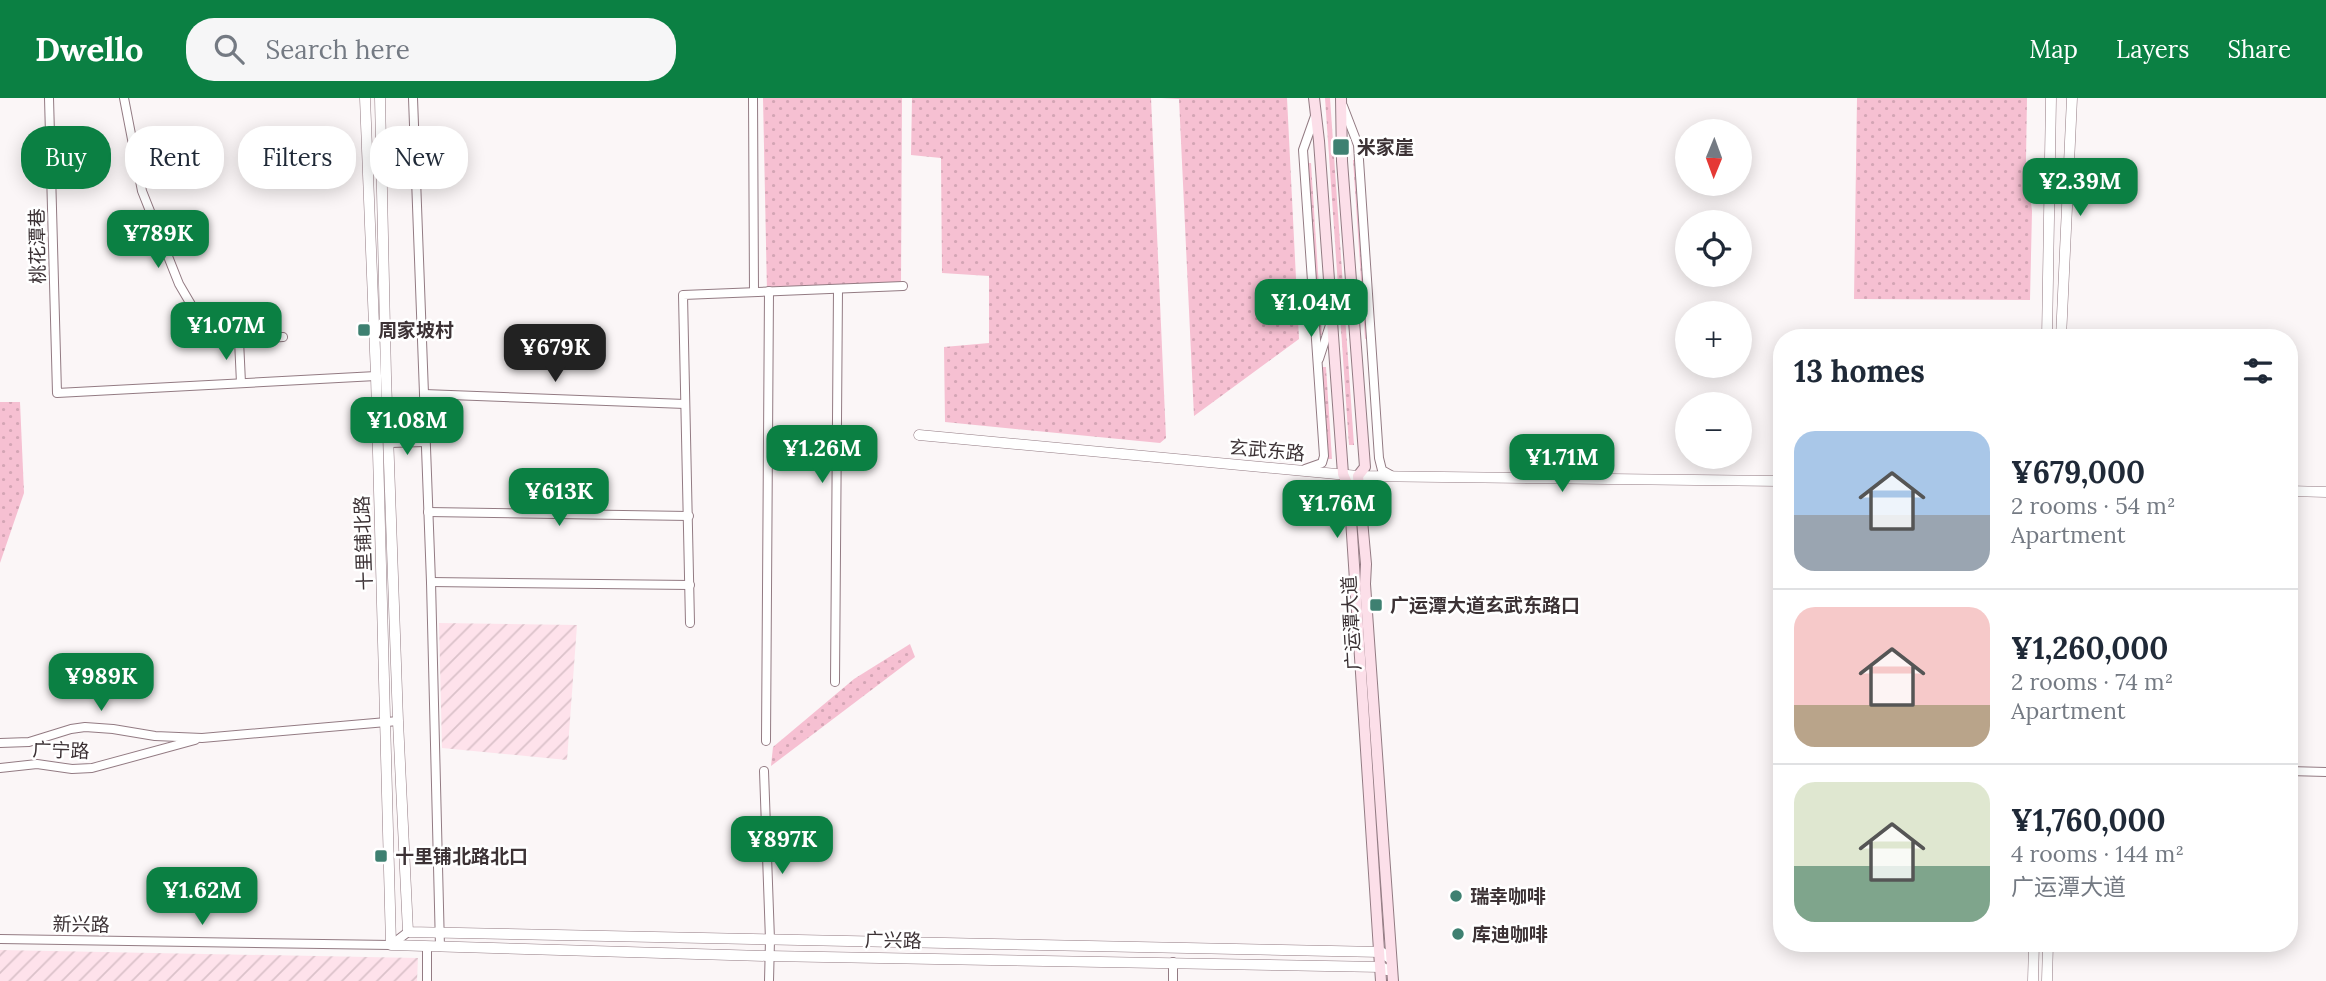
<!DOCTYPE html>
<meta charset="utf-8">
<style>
:root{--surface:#fff;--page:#f6f6f7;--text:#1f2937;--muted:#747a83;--line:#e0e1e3;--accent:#0b8043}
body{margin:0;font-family:Lora,"Noto Sans SC",serif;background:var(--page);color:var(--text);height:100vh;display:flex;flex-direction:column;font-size:26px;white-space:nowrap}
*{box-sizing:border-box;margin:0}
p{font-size:23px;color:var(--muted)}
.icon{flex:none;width:38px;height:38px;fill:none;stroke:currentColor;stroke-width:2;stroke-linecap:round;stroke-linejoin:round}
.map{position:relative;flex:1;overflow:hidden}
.side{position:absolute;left:1773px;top:231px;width:525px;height:623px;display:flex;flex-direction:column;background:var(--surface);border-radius:28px;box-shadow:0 4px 18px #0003}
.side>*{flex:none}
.guide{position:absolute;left:21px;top:28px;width:665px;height:63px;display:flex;gap:14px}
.needle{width:46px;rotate:181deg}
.buttons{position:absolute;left:1675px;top:21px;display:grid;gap:14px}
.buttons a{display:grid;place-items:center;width:77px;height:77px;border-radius:50%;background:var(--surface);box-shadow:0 4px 18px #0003;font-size:35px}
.price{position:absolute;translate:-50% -60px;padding:0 16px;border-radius:14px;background:var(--accent);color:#fff;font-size:23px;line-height:46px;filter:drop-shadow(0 2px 4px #0008)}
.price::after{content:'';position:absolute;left:50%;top:42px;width:21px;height:16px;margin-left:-10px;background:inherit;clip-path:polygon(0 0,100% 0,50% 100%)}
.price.selected{background:#222;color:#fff}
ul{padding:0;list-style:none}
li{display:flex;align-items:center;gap:21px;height:175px;padding:0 21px}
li+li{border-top:2px solid var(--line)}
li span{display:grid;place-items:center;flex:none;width:196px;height:140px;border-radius:21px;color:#555}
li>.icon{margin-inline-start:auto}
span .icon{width:84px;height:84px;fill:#fffc;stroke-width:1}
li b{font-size:30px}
h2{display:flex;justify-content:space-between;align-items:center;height:84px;padding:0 21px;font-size:30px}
.chip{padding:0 24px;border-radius:28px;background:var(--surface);box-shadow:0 4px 18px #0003;font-size:24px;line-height:63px}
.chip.selected{background:var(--accent);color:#fff}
header{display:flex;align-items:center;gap:42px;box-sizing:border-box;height:98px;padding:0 35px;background:var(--accent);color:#fff}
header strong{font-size:33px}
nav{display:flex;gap:38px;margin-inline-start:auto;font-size:24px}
.search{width:490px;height:63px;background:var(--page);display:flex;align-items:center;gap:18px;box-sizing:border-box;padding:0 24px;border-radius:28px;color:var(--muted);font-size:26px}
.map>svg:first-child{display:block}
.industrial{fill:url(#industrial-furrows)}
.green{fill:url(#green-dots)}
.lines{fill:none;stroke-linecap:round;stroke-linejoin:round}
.minor-casing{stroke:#937b83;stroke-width:10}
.tertiary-casing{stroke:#937b83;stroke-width:11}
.secondary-casing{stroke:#937b83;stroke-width:12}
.minor{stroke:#fff;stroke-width:8}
.tertiary{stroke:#fff;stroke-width:10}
.secondary{stroke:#fcdfe9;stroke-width:10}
.poi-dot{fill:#3e8071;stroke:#fff;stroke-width:2.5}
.labels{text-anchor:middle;stroke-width:5;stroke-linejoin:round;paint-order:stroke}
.poi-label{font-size:19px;font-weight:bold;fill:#3c3235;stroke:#fff;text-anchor:start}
.street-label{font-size:19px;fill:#3c3235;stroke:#fff}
</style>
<header>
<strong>Dwello</strong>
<div class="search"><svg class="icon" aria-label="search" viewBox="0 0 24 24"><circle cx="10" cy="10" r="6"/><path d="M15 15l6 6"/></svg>Search here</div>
<nav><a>Map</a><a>Layers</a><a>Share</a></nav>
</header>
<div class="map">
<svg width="2326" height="883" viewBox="0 0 2326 883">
<defs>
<pattern id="industrial-furrows" width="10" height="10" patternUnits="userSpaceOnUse" patternTransform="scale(1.75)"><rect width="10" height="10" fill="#fee2eb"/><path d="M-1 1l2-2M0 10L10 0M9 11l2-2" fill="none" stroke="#dbc2ca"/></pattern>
<pattern id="green-dots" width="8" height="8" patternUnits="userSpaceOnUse" patternTransform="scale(1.75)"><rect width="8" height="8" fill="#f6c0d2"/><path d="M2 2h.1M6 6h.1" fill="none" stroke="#d4a5b5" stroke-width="1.8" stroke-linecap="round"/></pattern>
</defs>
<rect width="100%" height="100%" fill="#fbf6f7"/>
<!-- industrial -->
<g class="industrial">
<polygon points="439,525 577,527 567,662 442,650"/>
<polygon points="0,852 418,860 417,883 0,883"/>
</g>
<!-- green -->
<g class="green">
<polygon points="763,0 902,0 901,188 767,194"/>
<polygon points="912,0 1151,0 1166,340 1160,345 945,324 944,249 989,245 989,178 942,175 941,60 911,57"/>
<polygon points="1161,0 1287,0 1299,241 1194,318 1179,1"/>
<polygon points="1325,0 1330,0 1354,347 1349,347"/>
<polygon points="1857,0 2027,0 2026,61 2032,113 2030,202 1854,201"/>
<polygon points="1353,62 1357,62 1369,240 1365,241"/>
<polygon points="1307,65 1311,65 1322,237 1319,237"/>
<polygon points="1321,269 1326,269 1332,361 1327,361"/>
<polygon points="0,304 20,304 24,395 0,465"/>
<polygon points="910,546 915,559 771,668 773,649 854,581"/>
</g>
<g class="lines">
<!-- minor casing -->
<g class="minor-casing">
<g id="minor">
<polyline points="49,0 57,295 376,278"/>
<polyline points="124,0 142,93 179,186 213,244 283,239"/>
<polyline points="413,0 431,484 440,849"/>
<polyline points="753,0 754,194"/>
<polyline points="1343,8 1358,47 1379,360 1382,372 1391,377"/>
<polyline points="239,242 241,285"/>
<polyline points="1319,261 1330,227"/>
<polyline points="424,296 685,306"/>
<polyline points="389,345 425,344"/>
<polyline points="1305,371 1322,365 1324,358 1303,52 1315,18"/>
<polyline points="428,414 689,418"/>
<polyline points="431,484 690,487"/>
<polyline points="690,525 683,197 903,188"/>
<polyline points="835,584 838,191"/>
<polyline points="766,643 769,193"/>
<polyline points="0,645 29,644 71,631 85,629 113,631 155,638 202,640 398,623"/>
<polyline points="0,670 37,666 72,671 92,670 195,642"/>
<polyline points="764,673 770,842 769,883"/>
<polyline points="2289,673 2326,674"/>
<polyline points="0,841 391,847 408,834"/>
<polyline points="427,883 427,849"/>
<polyline points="1173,883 1173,864"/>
</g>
</g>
<!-- tertiary casing -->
<g class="tertiary-casing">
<g id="tertiary">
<polyline points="365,0 376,278 391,847 768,858 1381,869 1387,872"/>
<polyline points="380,0 386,278 398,623 408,834 1381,854 1391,861"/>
<polyline points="2047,240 2051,0"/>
<polyline points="2061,240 2072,0"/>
<polyline points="919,337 1358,378 1782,383"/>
<polyline points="2289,393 2326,394"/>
<polyline points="2033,883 2034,845"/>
<polyline points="2047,883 2048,845"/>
</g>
</g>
<!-- secondary casing -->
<g class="secondary-casing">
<g id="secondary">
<polyline points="1314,0 1319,43 1343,376 1349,390 1381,883"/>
<polyline points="1341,0 1342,63 1365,369 1358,378 1366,466 1365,486 1393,883"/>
</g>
</g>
<!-- minor -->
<use href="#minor" class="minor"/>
<!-- tertiary -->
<use href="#tertiary" class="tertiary"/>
<!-- secondary -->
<use href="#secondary" class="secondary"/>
</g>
<!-- markers -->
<g class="poi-dot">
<rect x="1332" y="40" width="18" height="18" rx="3.5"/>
<rect x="357" y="225" width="14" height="14" rx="3.5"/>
<rect x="1369" y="500" width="14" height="14" rx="3.5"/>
<rect x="374" y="751" width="14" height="14" rx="3.5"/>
<circle cx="1456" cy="798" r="7"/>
<circle cx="1458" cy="836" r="7"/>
</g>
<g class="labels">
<!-- poi labels -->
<g class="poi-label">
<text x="1357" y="56">米家崖</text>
<text x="378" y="239">周家坡村</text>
<text x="1390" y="514">广运潭大道玄武东路口</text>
<text x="395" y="765">十里铺北路北口</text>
<text x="1470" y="805">瑞幸咖啡</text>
<text x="1472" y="843">库迪咖啡</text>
</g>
<!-- street labels -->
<g class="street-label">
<text transform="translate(37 148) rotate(-91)" y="7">桃花潭巷</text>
<text transform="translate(1267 352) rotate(5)" y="7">玄武东路</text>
<text transform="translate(363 445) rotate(-92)" y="7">十里铺北路</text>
<text transform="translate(1351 525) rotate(-93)" y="7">广运潭大道</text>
<text transform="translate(61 652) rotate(2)" y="7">广宁路</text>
<text transform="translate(81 826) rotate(1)" y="7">新兴路</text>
<text transform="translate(893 842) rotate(1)" y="7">广兴路</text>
</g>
</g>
</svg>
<div class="buttons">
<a><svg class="needle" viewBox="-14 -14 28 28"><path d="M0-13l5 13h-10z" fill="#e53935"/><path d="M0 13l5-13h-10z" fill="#747a83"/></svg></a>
<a><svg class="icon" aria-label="locate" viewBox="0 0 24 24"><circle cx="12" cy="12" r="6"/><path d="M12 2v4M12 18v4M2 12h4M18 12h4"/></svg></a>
<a>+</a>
<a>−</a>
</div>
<b class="price" style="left:2080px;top:120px">¥2.39M</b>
<b class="price" style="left:158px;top:172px">¥789K</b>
<b class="price" style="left:1311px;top:241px">¥1.04M</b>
<b class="price" style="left:226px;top:264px">¥1.07M</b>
<b class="price selected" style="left:555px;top:286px">¥679K</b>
<b class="price" style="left:407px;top:359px">¥1.08M</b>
<b class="price" style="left:822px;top:387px">¥1.26M</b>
<b class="price" style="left:1562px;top:396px">¥1.71M</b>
<b class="price" style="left:559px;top:430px">¥613K</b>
<b class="price" style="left:1337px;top:442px">¥1.76M</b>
<b class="price" style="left:101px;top:615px">¥989K</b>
<b class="price" style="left:782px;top:778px">¥897K</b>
<b class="price" style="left:202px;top:829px">¥1.62M</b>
<div class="guide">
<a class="chip selected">Buy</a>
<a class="chip">Rent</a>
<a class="chip">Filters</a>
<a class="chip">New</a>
</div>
<section class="side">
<h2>13 homes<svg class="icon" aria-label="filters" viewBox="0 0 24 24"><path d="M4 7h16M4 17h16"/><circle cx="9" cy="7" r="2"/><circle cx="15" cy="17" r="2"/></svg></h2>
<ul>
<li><span style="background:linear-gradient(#a9c7e8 60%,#9aa5b1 0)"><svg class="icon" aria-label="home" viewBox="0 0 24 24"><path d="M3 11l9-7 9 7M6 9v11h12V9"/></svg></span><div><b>¥679,000</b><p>2 rooms · 54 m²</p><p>Apartment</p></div></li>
<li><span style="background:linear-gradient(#f6c9c9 70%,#b9a48a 0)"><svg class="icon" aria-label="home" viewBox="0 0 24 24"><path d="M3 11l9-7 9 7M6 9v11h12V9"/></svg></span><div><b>¥1,260,000</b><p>2 rooms · 74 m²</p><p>Apartment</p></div></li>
<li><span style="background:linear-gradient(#dfe7d0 60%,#7fa58c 0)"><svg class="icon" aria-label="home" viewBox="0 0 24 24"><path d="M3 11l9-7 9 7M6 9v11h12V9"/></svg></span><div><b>¥1,760,000</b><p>4 rooms · 144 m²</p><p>广运潭大道</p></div></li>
</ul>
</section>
</div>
